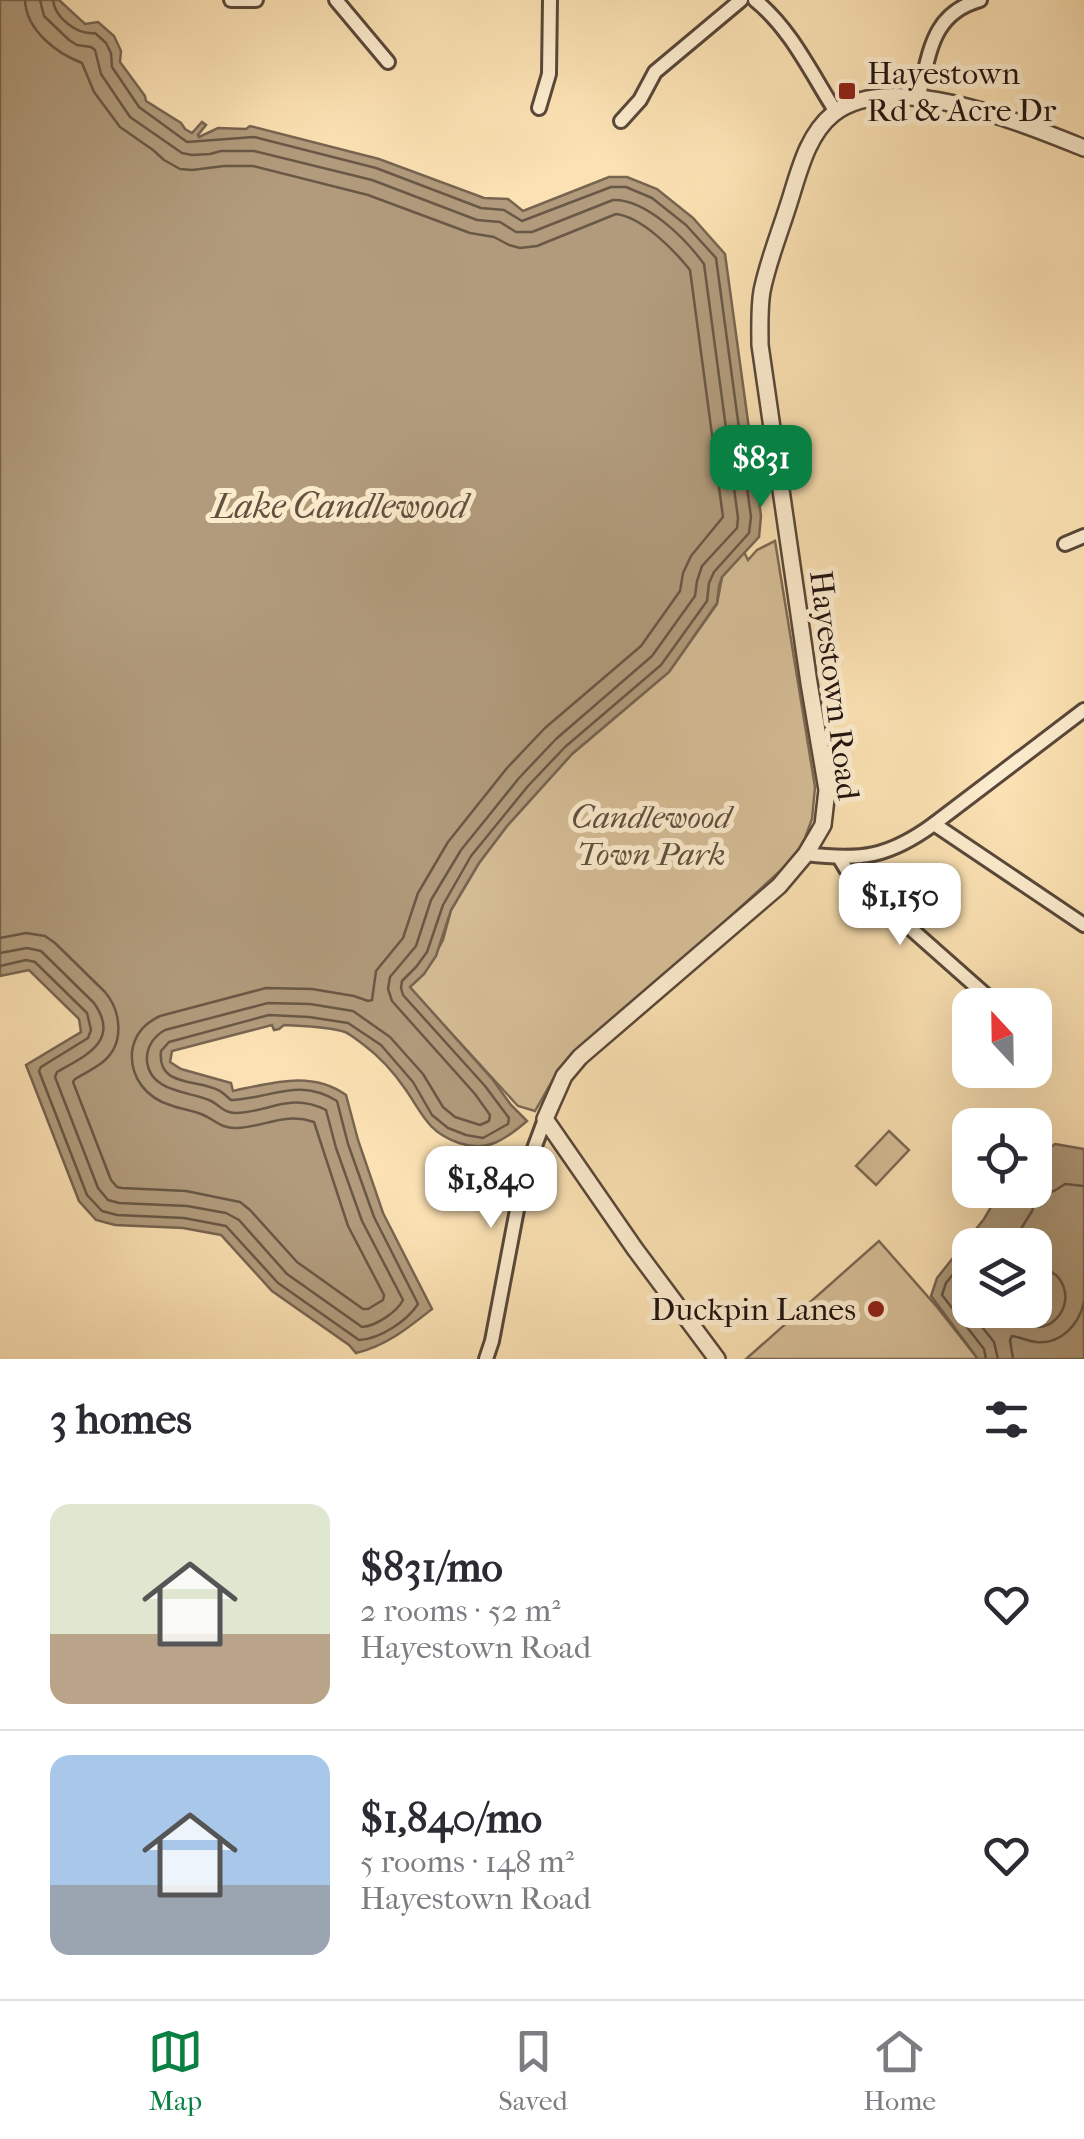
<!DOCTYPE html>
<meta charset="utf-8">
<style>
:root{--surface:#fff;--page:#f2f2f3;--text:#2b2b33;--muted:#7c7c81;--line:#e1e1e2;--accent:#0b8043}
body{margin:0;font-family:"IM FELL French Canon",serif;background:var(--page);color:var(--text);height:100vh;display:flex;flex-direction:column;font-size:38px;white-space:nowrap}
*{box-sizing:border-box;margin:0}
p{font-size:32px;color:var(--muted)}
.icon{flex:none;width:55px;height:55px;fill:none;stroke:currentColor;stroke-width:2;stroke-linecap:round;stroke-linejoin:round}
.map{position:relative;height:1359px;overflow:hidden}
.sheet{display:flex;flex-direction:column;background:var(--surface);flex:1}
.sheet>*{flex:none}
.needle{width:65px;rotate:338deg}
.controls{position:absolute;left:952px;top:988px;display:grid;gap:20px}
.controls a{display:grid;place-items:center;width:100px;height:100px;border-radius:20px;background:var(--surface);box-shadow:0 10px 40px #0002;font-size:50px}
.price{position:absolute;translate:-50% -85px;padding:0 22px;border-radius:20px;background:#fff;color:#222;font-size:32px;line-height:65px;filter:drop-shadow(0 2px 5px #0008)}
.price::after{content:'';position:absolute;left:50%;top:60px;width:30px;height:22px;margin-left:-15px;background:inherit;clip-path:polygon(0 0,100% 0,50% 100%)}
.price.selected{background:var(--accent);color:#fff}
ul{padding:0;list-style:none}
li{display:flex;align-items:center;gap:30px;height:250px;padding:0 50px}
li+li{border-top:2px solid var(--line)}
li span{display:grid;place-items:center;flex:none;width:280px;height:200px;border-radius:20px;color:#555}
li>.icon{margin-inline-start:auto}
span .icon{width:120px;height:120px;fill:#fffc;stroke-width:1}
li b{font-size:42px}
h2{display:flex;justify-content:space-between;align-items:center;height:120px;padding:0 50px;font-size:42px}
.dock{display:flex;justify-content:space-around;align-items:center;height:140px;border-top:2px solid var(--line);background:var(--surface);font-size:28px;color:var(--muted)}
.dock a{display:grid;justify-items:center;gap:5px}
.dock .selected{color:var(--accent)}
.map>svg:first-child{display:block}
.green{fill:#d6be97;stroke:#7c6954;stroke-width:2.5}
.water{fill:#b19b7c;stroke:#776551;stroke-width:2.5;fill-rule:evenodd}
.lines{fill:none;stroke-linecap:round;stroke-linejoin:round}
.shore{stroke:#695846;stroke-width:2.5}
.minor-casing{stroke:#584739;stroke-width:18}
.tertiary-casing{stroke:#584739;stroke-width:20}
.minor{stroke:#fcecce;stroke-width:12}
.tertiary{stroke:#fcecce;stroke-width:15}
.poi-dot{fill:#8f2418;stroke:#fcecce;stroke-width:4}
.labels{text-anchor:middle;stroke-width:10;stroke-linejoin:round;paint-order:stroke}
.poi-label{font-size:32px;fill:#211410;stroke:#fcecce;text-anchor:start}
.street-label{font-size:32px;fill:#211410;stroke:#fcecce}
.park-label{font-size:32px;font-style:italic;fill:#60503f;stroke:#fcecce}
.water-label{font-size:35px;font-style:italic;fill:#625141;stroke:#fcecce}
</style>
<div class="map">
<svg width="1084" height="1359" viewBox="0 0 1084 1359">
<rect width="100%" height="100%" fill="#fbe1b3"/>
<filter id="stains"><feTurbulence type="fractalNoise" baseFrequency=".002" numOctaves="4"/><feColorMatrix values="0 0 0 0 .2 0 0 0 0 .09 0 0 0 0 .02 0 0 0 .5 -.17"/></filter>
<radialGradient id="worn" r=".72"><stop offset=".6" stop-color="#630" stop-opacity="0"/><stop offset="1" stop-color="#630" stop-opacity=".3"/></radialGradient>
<!-- green -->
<g class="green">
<polygon points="775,541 815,787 812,819 805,838 793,859 721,925 599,1031 555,1076 535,1111 518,1106 409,987 424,974 443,940 451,910 479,863 507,826 572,754 669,672 717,604 722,577 744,552 748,560 757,550"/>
<polygon points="889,1131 909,1150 876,1185 856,1166"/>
<polygon points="879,1241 937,1307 978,1359 746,1359"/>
</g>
<!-- water -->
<g class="water">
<path d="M0 0H59L85 24 98 22 114 36 121 51 120 62 145 96 146 101 181 123 185 129 192 133 202 122 206 125 198 135 199 137 218 128 246 129 250 126 379 159 484 198 508 199 523 211 609 177H627L657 189 693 218 725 254 761 516 759 537 722 577 719 586 717 603 669 672 572 754 507 826 479 863 451 910 436 956 424 974 410 987 493 1080 511 1105 527 1121C506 1139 487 1153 459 1143 428 1132 423 1115 406 1090 395 1074 380 1057 364 1045 358 1041 352 1035 345 1032 327 1026 303 1026 284 1025L279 1029 274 1030 272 1025 172 1051 170 1062 181 1069 231 1083 233 1091C271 1083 312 1070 346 1095L358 1140 383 1213 432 1309C408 1328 386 1346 356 1353L349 1345 272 1291 221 1235 183 1228 115 1225 96 1220 79 1201 26 1065 81 1032 79 1019 29 970 0 976Z"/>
<path d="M1055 1144 1084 1149V1359H978L931 1296 937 1278 984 1219 1001 1190H1035V1159ZM970 1245H1035V1287L1047 1298 1041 1305 1035 1303V1310H970Z"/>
</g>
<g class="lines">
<!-- shore -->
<g class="shore">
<path d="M0 938 26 933 45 936 55 943 105 992C121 1011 125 1043 104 1061 96 1068 85 1073 75 1079L73 1082 111 1180 117 1187 122 1188 186 1191 240 1202 250 1210 297 1262 363 1309H368L383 1300 384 1295 348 1226 314 1122C284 1112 265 1127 237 1128 221 1129 214 1119 201 1114 191 1110 180 1109 170 1105 147 1098 130 1078 132 1052 134 1035 145 1023 160 1016L266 988 312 989 354 996 368 1001 372 1000 376 971 403 938 418 893 448 842 507 768 545 728 641 646 680 591 683 573 691 556 723 517 690 270C674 250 642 217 616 214L537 246 520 248 509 245 494 237 470 233 368 195 253 166H224L192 170 180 169 164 160 153 150 120 127 94 92 82 63C56 53 26 30 25 0"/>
<path d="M0 953 27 948 41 951 94 1003C121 1041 85 1056 57 1072L55 1077 98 1188 108 1200 119 1203 187 1206 226 1213 239 1220 287 1274 362 1327C376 1326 397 1312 403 1300L362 1221 336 1148 326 1110C290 1092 270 1112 236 1113 223 1113 219 1104 209 1100 187 1091 151 1092 147 1062 146 1047 153 1037 165 1030L268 1003 310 1004 353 1011 390 1037 423 1074 443 1107 455 1117 480 1125 489 1121 490 1115 475 1094 392 1001 388 989 390 977 416 946 431 900 461 850 519 778 556 739 652 656 695 596 697 581 702 566 737 528 738 518 704 264C685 238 646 199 613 200L532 232H516L500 222 477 220 372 180 254 151H221L210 154 192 155 182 153 130 117 101 74 95 50 91 47 77 45 69 40 44 16 40 0"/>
<path d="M0 966 26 960 35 962 87 1013 91 1030 88 1038 41 1067 39 1071 87 1195 102 1211 117 1215 184 1218 226 1226 278 1283 359 1340C380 1339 407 1321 418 1304L374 1217 348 1144 337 1101C298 1077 270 1099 231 1100 227 1097 223 1092 218 1090 196 1079 157 1087 161 1051L169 1042 269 1015 309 1017 348 1023 381 1045 413 1082 432 1115 448 1128 466 1135 483 1138 508 1124 509 1118 485 1086 403 995 401 988 402 981 416 967 427 952 443 905 471 856 528 786 565 747 661 665 707 601 709 583 714 572 749 533 751 517 716 258 686 225 652 198 626 187H611L522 221 504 210 481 208 376 168 254 137 187 142 139 107 112 67 111 53 106 43 95 33C77 35 55 18 53 0"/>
<polyline points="1011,1245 1032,1211 1038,1195 1054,1191 1065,1184 1084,1186"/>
<polyline points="970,1253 946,1283 942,1295 984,1349 986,1359"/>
<polyline points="970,1273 957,1289 956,1294 994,1342 998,1359"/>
<path d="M1014 1310C1039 1352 1084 1306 1057 1276 1049 1269 1044 1268 1035 1267"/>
<path d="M1013 1359 1010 1340 1012 1336C1020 1337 1028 1341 1036 1342 1061 1345 1079 1324 1084 1302"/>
</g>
<!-- minor casing -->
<g class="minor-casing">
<g id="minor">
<polyline points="231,0 256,0"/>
<polyline points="336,0 388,62"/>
<path d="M755 0C791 29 811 73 836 112"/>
<path d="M918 99C930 55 930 14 980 0"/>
<polyline points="539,108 549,74 550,0"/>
<polyline points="621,121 640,100 655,72 741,0"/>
<polyline points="1065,544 1084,536"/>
<polyline points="934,824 1084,710"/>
<path d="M806 854C861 861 889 857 934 824L1084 925"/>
<polyline points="840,859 846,869 883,904 997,1005"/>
<polyline points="486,1359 492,1341 523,1178 545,1119"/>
</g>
</g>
<!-- tertiary casing -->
<g class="tertiary-casing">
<path id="tertiary" d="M717 1359 635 1249 545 1119 564 1076 580 1057 779 886 806 854 823 825 827 790 809 683 760 345C760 327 759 309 762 291 768 261 780 232 789 203 799 172 807 135 833 114 891 68 1024 124 1084 148"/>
</g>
<!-- minor -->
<use href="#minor" class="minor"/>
<!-- tertiary -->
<use href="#tertiary" class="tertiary"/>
</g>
<!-- markers -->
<g class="poi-dot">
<rect x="837" y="81" width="20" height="20" rx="5"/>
<circle cx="876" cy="1309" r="10"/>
</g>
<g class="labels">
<!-- poi labels -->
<g class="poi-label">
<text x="867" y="84">Hayestown<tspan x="867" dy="37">Rd &amp; Acre Dr</tspan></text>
<text x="856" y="1320" text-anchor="end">Duckpin Lanes</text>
</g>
<!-- street labels -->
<g class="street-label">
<text transform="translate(835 685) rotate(83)" y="11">Hayestown Road</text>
</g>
<!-- park labels -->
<g class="park-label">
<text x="651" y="828">Candlewood<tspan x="651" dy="37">Town Park</tspan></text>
</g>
<!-- water labels -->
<g class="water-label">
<text x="340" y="518">Lake Candlewood</text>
</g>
</g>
<rect width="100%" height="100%" filter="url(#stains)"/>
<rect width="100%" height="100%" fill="url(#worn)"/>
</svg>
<div class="controls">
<a><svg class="needle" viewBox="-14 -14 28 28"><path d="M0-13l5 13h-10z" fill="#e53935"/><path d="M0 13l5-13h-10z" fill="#7c7c81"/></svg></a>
<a><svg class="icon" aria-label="locate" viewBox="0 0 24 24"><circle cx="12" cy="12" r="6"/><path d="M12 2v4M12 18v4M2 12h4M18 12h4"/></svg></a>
<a><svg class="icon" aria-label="layers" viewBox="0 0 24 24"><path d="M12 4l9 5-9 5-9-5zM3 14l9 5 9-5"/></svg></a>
</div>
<b class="price selected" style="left:761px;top:510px">$831</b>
<b class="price" style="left:900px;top:948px">$1,150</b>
<b class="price" style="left:491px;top:1231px">$1,840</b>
</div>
<section class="sheet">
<h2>3 homes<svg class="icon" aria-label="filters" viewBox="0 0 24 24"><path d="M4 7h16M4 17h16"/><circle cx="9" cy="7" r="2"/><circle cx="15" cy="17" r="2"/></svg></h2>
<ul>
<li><span style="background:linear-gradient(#dfe7d0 65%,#b9a48a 0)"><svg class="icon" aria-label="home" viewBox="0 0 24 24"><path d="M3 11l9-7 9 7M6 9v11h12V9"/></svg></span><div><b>$831/mo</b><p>2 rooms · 52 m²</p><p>Hayestown Road</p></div><svg class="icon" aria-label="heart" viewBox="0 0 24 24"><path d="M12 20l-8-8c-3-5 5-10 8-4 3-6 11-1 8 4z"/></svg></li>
<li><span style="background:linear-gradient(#a9c7e8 65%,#9aa5b1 0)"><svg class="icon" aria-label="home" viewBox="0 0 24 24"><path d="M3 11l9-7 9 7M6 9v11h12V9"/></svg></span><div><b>$1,840/mo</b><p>5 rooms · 148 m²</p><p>Hayestown Road</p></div><svg class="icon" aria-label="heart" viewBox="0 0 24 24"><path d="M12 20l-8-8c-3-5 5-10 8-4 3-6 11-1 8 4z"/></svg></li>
</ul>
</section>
<nav class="dock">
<a class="selected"><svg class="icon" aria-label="map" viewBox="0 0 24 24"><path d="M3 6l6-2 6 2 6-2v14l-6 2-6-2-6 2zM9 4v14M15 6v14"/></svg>Map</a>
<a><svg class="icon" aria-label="saved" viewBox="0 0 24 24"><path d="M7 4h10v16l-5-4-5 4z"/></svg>Saved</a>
<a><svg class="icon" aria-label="home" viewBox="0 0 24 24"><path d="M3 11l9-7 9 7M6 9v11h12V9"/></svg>Home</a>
</nav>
